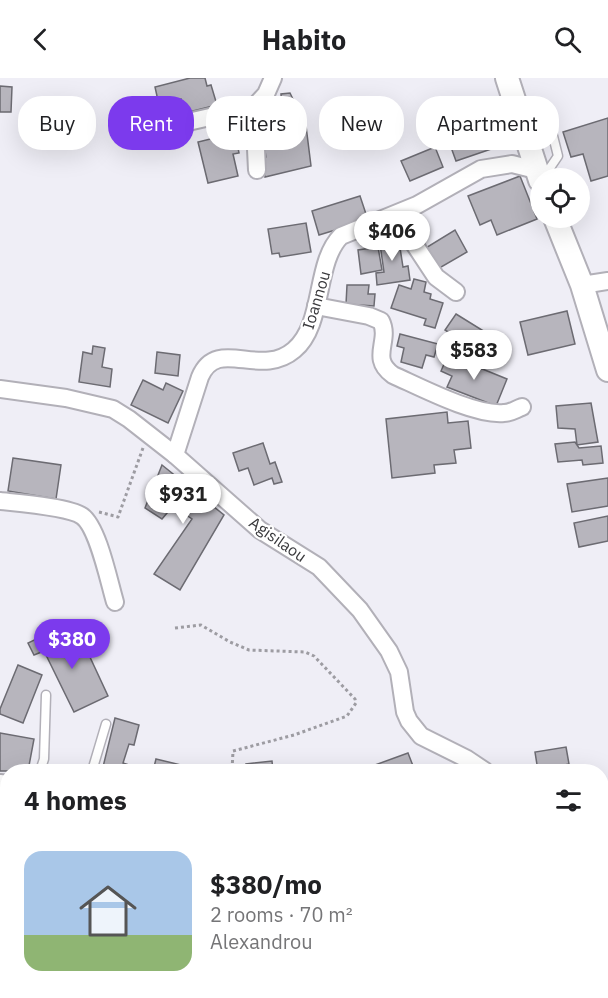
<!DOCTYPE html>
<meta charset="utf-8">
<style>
:root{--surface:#fff;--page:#f6f6f6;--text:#202124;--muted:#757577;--accent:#7c3aed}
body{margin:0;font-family:"IBM Plex Sans",sans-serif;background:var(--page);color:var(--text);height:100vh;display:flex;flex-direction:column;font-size:22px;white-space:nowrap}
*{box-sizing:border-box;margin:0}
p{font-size:20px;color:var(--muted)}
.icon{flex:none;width:33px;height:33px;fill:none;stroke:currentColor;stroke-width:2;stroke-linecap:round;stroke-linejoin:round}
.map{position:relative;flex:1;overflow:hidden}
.panel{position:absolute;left:0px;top:686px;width:609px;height:236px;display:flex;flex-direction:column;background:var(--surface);border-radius:24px 24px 0 0;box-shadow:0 6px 24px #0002}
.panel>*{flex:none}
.hud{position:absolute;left:18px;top:18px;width:573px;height:54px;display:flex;gap:12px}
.fabs{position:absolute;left:530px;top:90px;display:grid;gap:12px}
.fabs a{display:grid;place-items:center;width:60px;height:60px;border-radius:50%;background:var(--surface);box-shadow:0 6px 24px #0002;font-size:30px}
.price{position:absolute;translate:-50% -51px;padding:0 14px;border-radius:21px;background:#fff;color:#222;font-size:20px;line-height:39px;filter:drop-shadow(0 2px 3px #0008)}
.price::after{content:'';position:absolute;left:50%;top:36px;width:18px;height:14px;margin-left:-9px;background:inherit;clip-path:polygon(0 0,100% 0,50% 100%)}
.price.selected{background:var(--accent);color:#fff}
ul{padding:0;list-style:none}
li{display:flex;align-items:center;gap:18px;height:150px;padding:0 24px}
li span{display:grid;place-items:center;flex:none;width:168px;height:120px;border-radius:18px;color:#555}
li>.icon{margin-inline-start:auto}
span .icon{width:72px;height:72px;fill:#fffc;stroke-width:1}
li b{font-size:26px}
h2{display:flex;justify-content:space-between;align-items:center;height:72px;padding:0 24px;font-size:26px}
.tag{padding:0 21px;border-radius:24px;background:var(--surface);box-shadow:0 6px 24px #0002;font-size:21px;line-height:54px}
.tag.selected{background:var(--accent);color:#fff}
header{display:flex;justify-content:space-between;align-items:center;height:78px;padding:0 24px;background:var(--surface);font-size:27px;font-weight:800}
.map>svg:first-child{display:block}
.building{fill:#b7b5bd;stroke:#6c6b72;stroke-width:1.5}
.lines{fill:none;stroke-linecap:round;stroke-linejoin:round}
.lane-casing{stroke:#b2b0b8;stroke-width:11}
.street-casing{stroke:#b2b0b8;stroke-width:20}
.secondary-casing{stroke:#b2b0b8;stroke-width:26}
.path{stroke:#9d9ca2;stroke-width:3;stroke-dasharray:3 3;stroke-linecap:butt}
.lane{stroke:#fff;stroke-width:8}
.street{stroke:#fff;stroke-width:16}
.secondary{stroke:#fff;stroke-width:22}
.labels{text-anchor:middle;stroke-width:4.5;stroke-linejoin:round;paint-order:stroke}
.street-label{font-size:16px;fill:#39393c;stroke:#fff}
</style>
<header><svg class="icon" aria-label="back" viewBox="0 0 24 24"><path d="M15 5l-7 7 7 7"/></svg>Habito<svg class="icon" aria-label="search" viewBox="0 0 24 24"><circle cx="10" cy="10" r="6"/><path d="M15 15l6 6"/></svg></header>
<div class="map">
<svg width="608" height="920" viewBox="0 0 608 920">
<rect width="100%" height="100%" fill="#efeef6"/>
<!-- building -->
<g class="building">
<polygon points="190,0 205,0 207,8 211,7 217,27 185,35 181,21 159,27 155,9"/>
<polygon points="0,8 12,9 11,34 0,34"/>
<polygon points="290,15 306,48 311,88 265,99 262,81 266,79 263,61 274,59 271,38 282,32 281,16"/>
<polygon points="491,31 503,67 456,83 443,47"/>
<polygon points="608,40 608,98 591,103 583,76 571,79 563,54"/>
<polygon points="235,55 239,75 233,76 238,98 208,105 198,64"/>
<polygon points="435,69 443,89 410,103 401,83"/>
<polygon points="520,98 537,141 497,157 491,142 480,147 468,118"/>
<polygon points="360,118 368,142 319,157 312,133"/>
<polygon points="306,145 311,174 280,179 279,175 272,176 268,151"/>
<polygon points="455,152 467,174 436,192 424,171"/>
<polygon points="398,157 403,189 408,188 410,202 377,207 376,195 384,194 379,159"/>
<polygon points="378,169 382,192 361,196 358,172"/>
<polygon points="414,201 426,204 424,214 431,216 430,221 443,225 435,250 424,247 426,241 391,230 399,207 411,211"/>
<polygon points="347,207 369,207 368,216 375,216 374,228 346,226"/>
<polygon points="567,233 575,266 528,277 520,244"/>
<polygon points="456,236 490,257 479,274 445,252"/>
<polygon points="400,256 438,266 434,279 426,277 422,290 401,284 404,270 397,268"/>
<polygon points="93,268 105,270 102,289 112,291 110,309 79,304 83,274 92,276"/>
<polygon points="157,274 180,277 178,298 155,295"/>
<polygon points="448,277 507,301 496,328 447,309 452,298 441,293"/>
<polygon points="143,302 163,312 166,305 183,313 168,345 131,327"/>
<polygon points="591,325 598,364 577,367 575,351 558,350 556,328"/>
<polygon points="447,334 448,345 468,343 471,370 454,372 456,385 434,387 435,395 392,400 386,341"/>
<polygon points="575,364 579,370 601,368 603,385 583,387 582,382 558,384 555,366"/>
<polygon points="263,365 270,386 275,384 282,404 274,406 272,400 254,407 248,390 239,393 233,375"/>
<polygon points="13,380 61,387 56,421 8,413"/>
<polygon points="162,387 224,437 180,512 154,496 192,441 173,428 162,441 145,430"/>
<polygon points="608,400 608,428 572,434 567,406"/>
<polygon points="608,438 608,463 579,469 574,445"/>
<polygon points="57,551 66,569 82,562 108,618 74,634 44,573 34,577 28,565"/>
<polygon points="18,587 42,597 23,645 0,636 0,631"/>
<polygon points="115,640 139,647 134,667 129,666 123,685 129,687 127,693 102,693"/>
<polygon points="0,655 34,661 28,693 0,693"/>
<polygon points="566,669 569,686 564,687 565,693 538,693 535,674"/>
<polygon points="408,675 415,693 365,693 364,691"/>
<polygon points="156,681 181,687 179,693 153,693"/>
<polygon points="272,683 273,693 247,693 246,686"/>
</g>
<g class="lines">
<!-- lane casing -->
<g class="lane-casing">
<g id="lane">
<polyline points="520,33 549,42 558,78 543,100"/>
<polyline points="40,693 44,681 46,617"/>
<polyline points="92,693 106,646"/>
<polyline points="418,914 420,920"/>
</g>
</g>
<!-- street casing -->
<g class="street-casing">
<g id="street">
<polyline points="254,29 257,92"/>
<polyline points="166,49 254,29 266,16 273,0"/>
<polyline points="395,137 436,199 456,214"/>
<polyline points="582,207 608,203"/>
<path d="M316 228 369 238 381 243C391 263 369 280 393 297 420 309 475 338 504 335 511 335 516 331 522 329"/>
<polyline points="0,311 66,320 113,331 129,341 175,377 260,452 319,489 360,532 389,573 399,594 405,634 409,643 421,658 467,681 485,693"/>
<path d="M175 377 200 299C217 258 260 301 294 272 325 246 314 185 341 158L417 127 481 91 512 86 536 92"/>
<path d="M0 423C18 425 69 429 82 438 98 449 109 504 115 524"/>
<polyline points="0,705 8,706"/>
<polyline points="602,747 608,746"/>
<polyline points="602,784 608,817"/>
<polyline points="266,920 268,914"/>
</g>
</g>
<!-- secondary casing -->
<g class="secondary-casing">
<g id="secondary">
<polyline points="507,0 540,102"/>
<polyline points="555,140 582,207 608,292"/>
</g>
</g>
<!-- path -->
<g class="path">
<polyline points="99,434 118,439 143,370"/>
<polyline points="175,550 201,547 230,564 249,572 305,574 314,578 355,621 356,625 347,638 294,657 233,673 232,693"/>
<polyline points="602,876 608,876"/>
<polyline points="599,914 602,920"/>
</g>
<!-- lane -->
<use href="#lane" class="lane"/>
<!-- street -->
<use href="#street" class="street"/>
<!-- secondary -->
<use href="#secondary" class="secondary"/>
</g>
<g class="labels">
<!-- street labels -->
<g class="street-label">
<text transform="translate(316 222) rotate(-73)" y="6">Ioannou</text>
<text transform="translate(278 461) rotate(35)" y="6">Agisilaou</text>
</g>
</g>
</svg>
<div class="fabs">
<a><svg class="icon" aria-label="locate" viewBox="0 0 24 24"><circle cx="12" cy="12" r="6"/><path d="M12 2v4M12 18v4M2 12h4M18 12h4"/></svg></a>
</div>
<b class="price" style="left:392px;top:184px">$406</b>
<b class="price" style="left:474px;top:303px">$583</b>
<b class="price" style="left:183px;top:447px">$931</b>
<b class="price selected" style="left:72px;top:592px">$380</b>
<div class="hud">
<a class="tag">Buy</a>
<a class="tag selected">Rent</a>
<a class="tag">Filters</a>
<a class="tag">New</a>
<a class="tag">Apartment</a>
</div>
<section class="panel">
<h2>4 homes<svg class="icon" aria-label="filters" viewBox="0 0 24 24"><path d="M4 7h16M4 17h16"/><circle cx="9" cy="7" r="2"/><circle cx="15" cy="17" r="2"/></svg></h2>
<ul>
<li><span style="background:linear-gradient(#a9c7e8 70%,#8fb573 0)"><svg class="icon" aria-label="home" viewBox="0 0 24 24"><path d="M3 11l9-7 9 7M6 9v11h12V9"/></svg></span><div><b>$380/mo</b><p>2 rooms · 70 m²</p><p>Alexandrou</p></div></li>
</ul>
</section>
</div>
